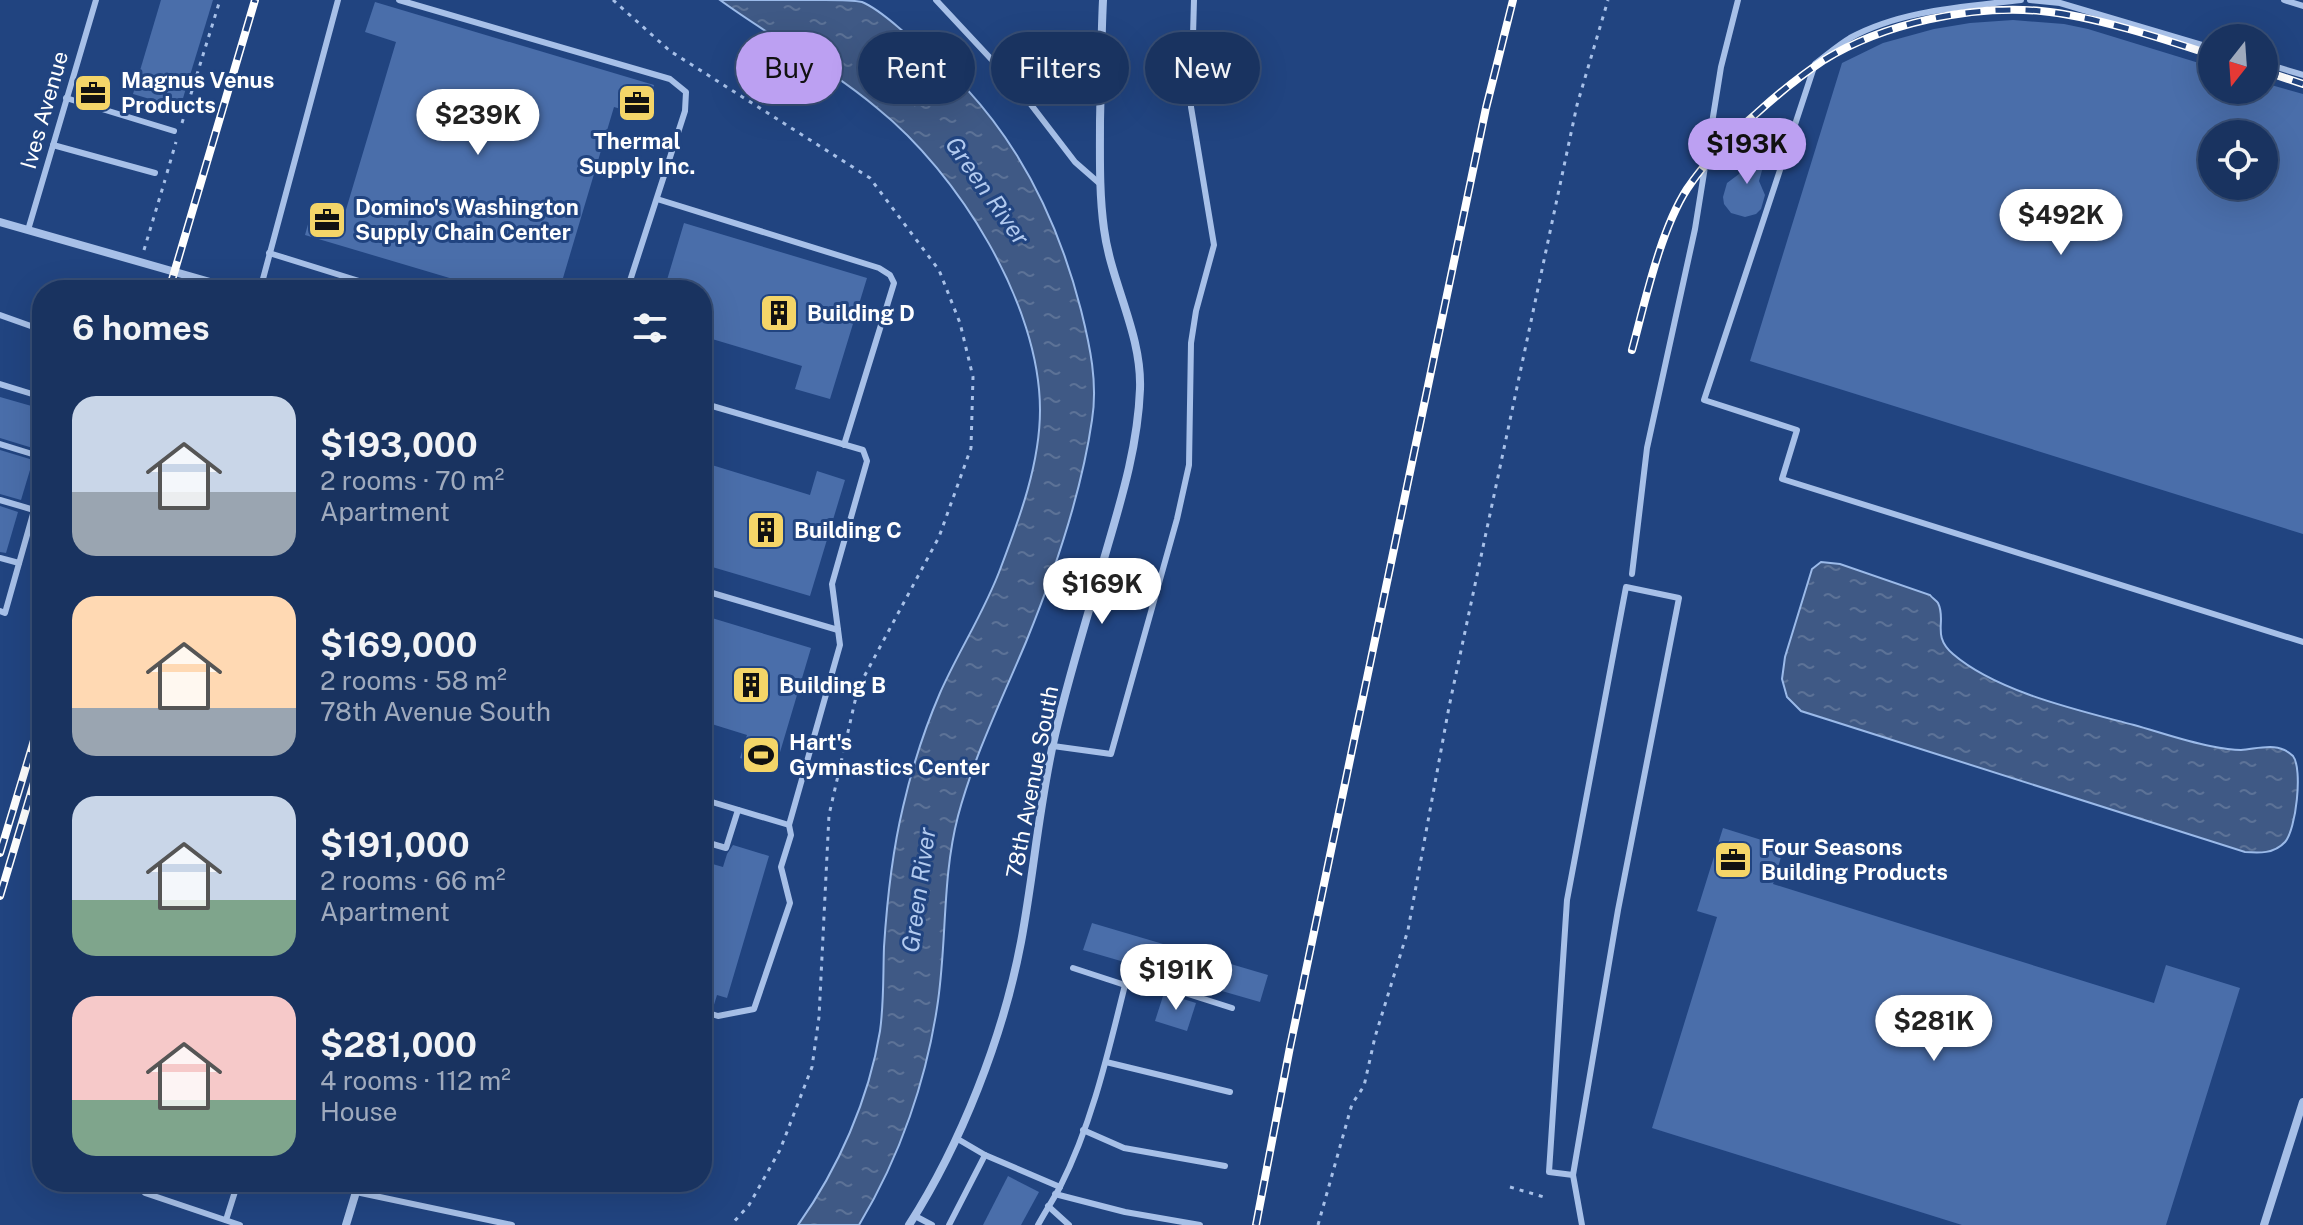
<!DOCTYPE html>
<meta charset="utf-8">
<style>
:root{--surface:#193360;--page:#263f69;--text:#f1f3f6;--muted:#9faabd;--line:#374e75;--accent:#bca0f2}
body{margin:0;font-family:"Public Sans",sans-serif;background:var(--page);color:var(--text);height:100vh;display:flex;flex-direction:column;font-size:30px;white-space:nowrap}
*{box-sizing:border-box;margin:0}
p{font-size:26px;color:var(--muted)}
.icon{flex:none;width:44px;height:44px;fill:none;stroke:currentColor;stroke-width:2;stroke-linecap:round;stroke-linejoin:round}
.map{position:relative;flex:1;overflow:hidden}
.panel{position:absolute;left:32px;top:280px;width:680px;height:912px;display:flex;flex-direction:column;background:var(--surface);border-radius:32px;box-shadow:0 8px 32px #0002,0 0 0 2px var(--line)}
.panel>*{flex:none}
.top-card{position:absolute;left:736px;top:32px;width:760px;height:72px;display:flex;gap:16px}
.needle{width:52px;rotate:197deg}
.tools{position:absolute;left:2198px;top:24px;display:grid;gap:16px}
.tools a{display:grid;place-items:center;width:80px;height:80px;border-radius:50%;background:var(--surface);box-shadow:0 8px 32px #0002,0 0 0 2px var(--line);font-size:40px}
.price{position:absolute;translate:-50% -68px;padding:0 18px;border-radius:28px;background:#fff;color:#222;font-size:26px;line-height:52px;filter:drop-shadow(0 2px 4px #0008)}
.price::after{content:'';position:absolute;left:50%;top:48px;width:24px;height:18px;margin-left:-12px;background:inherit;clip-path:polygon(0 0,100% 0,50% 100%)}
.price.current{background:var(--accent);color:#111}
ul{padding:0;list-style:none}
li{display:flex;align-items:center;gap:24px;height:200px;padding:0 40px}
li span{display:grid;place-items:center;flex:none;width:224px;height:160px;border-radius:24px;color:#555}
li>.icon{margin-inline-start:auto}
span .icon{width:96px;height:96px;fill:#fffc;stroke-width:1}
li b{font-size:34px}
h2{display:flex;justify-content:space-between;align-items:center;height:96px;padding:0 40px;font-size:34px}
.pill{padding:0 28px;border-radius:36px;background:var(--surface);box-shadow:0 8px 32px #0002,0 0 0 2px var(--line);font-size:28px;line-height:72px}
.pill.current{background:var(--accent);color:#111}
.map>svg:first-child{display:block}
.water{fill:url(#water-ripples);stroke:#9bbae9;stroke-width:2}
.building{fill:#4a6eaa;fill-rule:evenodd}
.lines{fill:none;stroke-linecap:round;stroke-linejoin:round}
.path{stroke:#a7c0e8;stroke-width:3;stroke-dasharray:4 6;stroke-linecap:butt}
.service{stroke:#a7c0e8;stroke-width:6}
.minor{stroke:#a7c0e8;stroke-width:8}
.rail-casing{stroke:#fff;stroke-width:8}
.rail{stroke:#214480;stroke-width:5;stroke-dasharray:15;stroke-linecap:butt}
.labels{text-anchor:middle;stroke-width:6;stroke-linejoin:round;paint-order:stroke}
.poi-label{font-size:22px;font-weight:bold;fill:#fff;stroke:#214480;text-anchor:start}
.street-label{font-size:22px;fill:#fff;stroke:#214480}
.water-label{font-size:24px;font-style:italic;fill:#b2caef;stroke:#214480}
</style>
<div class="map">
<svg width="2303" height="1225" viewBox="0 0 2303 1225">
<defs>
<pattern id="water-ripples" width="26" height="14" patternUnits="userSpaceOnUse" patternTransform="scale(2)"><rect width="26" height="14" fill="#3f5985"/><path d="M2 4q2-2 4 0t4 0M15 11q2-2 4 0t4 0" fill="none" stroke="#5c7297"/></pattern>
</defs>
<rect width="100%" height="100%" fill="#214480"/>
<!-- water -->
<g class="water">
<path d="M720 0C755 0 790 0 825 0 836 0 852 0 862 2 877 8 892 22 904 32 998 103 1052 197 1081 310 1090 346 1098 383 1092 420 1081 496 1055 571 1026 642 1002 699 974 756 958 816 942 878 947 938 938 1001 927 1079 900 1157 859 1225H798C838 1169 869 1099 880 1031 884 1003 883 975 884 947 887 900 892 853 903 807 912 768 924 730 940 693 959 650 985 611 1001 567 1020 517 1040 463 1040 410 1040 304 958 173 877 108 828 67 772 38 720 0Z"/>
<path d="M1821 562 1840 564 1930 595C1932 598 1936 600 1938 603 1947 621 1931 635 1953 654 1997 692 2078 710 2134 725 2159 732 2184 741 2210 746 2220 748 2231 750 2241 750 2258 749 2278 741 2293 756 2303 769 2296 830 2285 842 2274 854 2259 853 2245 852L1801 711 1787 697 1782 679 1785 657 1812 569Z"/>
</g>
<!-- building -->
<g class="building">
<polygon points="161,0 213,0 180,108 133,94"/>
<polygon points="375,2 654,85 645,116 614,107 563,278 592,286 592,290 490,290 305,235 314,203 345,213 396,42 365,32"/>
<path d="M2013 20 2064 24 2088 29 2212 67V90H2264V83L2303 94V534L1750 361 1842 63 1883 43 1934 29 1970 23ZM2212 134H2264V186H2212Z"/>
<polygon points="1747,146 1767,153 1759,181 1765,195 1761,209 1756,214 1745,217 1731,213 1724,204 1723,197 1727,183 1739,174"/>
<polygon points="684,223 867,278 830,399 795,389 802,366 702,336 702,290 664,290"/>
<polygon points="0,397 42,409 42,429 36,449 0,438"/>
<polygon points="0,450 33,460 21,500 0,494"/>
<polygon points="702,462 810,495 817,471 845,480 810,596 702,564"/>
<polygon points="0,506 18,512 6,553 0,552"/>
<polygon points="702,615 811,648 775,769 740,758 747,735 702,721"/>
<polygon points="1723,828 1784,847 1773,884 2154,1003 2166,965 2240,988 2166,1225 1962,1225 1652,1128 1717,917 1697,911"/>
<polygon points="733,845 769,856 727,998 717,995 713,1008 702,1005 702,861 723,867 727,854"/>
<polygon points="1092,923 1268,975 1260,1002 1201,985 1199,991 1167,981 1169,975 1083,950"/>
<polygon points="1164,993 1196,1003 1187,1031 1155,1021"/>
<polygon points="1008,1176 1039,1192 1021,1225 983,1225"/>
</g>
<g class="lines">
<!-- path -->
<g class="path">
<polyline points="613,0 670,51 870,178 939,270 960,323 973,377 971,448 939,537 858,688 829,815 819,1017 812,1067 780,1150 749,1205 731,1225"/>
<polyline points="182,123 220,0"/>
<polyline points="167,173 176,142"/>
<polyline points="144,250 165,180"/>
<polyline points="1510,1187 1544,1197"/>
<polyline points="1318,1225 1352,1104 1364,1086 1375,1037 1408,930 1449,707 1577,105 1608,0"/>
</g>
<!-- service -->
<g class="service">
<polyline points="399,0 670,79 686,92 685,111 627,290"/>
<polyline points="936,0 1019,89 1075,162 1099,183"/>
<path d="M2021 0C1964 7 1901 10 1850 38 1838 45 1827 55 1815 64L1704 400 1797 430 1782 479 2303 642"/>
<polyline points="2030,0 2060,3 2212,48"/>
<polyline points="2284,0 2303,6"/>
<polyline points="2264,63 2303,75"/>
<polyline points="66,98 174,131"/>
<polyline points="53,145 155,173"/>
<polyline points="657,199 879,268 890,275 894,283 844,445"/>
<polyline points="28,230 96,0"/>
<polyline points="269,253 388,290"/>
<polyline points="260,290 338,0"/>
<polyline points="0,315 42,330"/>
<polyline points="0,384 42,397"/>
<polyline points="702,403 863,450 867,461 832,584 840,645 789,825 791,835 781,867 790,903 754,1009 718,1016 702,1011"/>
<polyline points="0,444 42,457"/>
<polyline points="0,500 34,510"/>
<polyline points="0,558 19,563"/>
<polyline points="1632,574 1647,448 1695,229 1721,67 1738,0"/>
<polyline points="702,590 838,630"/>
<polyline points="0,611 5,613 42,482"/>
<polyline points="1053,746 1111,754 1177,519 1189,465 1191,343 1196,311 1214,245 1191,107 1194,0"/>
<polyline points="702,799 789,825"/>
<polyline points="702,841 726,848 738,810"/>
<polyline points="1073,968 1125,985 1141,979 1232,1008"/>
<polyline points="1106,1062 1230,1092"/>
<polyline points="1083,1130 1124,1148 1225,1166"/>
<polyline points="985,1155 1060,1187"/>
<polyline points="1573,1175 1549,1172 1567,900 1626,587 1679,598 1618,910 1573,1175 1582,1225"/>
<polyline points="148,1182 145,1193 240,1225"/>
<polyline points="612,1182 615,1182"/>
<polyline points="356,1192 512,1225"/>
<polyline points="1055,1194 1125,1212 1200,1225"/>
<polyline points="1048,1206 1069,1225"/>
<polyline points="915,1216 932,1225"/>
<polyline points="226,1220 238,1182"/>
<polyline points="949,1225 985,1155 956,1138"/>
<path d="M1038 1225C1045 1212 1053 1200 1060 1187 1092 1124 1108 1053 1125 985"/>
</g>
<!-- minor -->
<g class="minor">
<polyline points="0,222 238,290"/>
<polyline points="346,1225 359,1182"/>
<path d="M909 1225C961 1144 1003 1037 1021 942 1034 873 1039 803 1055 735 1070 671 1090 608 1108 545 1123 494 1138 443 1140 389 1142 334 1111 283 1104 229 1099 193 1100 157 1100 121 1101 81 1101 40 1103 0"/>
<polyline points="2264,1225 2303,1102"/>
</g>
<!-- rail casing -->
<g class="rail-casing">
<g id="rail">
<polyline points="2264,71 2303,84"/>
<polyline points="169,290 255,0"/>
<path d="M1632 350C1645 302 1660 231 1687 189 1706 161 1731 135 1757 113 1778 94 1800 76 1824 60 1884 23 1971 5 2041 11 2093 16 2161 38 2212 55"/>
<polyline points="0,853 42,714"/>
<polyline points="0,896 42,756"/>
<polyline points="1256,1225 1290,1047 1486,108 1513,0"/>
</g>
</g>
<!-- rail -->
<use href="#rail" class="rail"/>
</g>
<!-- icons -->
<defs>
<g id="office-square" transform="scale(2)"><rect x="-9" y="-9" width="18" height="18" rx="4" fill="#f4d568" stroke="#214480"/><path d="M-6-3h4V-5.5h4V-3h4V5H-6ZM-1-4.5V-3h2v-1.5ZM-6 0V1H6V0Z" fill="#111"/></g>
<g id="building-square" transform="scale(2)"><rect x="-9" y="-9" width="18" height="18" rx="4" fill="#f4d568" stroke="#214480"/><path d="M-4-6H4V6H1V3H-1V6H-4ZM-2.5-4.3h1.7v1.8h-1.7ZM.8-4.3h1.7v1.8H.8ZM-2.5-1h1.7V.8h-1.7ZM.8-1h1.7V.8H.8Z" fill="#111"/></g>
<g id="stadium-square" transform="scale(2)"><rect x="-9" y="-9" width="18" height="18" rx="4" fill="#f4d568" stroke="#214480"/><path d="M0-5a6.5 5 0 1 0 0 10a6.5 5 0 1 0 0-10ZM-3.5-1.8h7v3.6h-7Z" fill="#111"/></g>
</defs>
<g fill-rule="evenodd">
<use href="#office-square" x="93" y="93"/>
<use href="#office-square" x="637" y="103"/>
<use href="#office-square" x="327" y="220"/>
<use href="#building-square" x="779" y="313"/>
<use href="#building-square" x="766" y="530"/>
<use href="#building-square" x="751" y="685"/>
<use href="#stadium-square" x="761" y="755"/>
<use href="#office-square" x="1733" y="860"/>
</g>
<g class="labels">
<!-- poi labels -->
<g class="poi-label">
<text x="121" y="88">Magnus Venus<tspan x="121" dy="25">Products</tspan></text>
<text x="637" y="149" text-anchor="middle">Thermal<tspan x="637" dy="25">Supply Inc.</tspan></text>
<text x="355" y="215">Domino's Washington<tspan x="355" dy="25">Supply Chain Center</tspan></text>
<text x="807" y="321">Building D</text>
<text x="794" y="538">Building C</text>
<text x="779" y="693">Building B</text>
<text x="789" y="750">Hart's<tspan x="789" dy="25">Gymnastics Center</tspan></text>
<text x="1761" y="855">Four Seasons<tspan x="1761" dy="25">Building Products</tspan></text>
</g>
<!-- street labels -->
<g class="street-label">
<text transform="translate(44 110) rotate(-74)" y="8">Ives Avenue</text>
<text transform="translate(1032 782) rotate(-79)" y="8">78th Avenue South</text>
</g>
<!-- water labels -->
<g class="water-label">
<text transform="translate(987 191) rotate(55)" y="8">Green River</text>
<text transform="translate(919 890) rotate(-82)" y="8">Green River</text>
</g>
</g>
</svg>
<div class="tools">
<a><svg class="needle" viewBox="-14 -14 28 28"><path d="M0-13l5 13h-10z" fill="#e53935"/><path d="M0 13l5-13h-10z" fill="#9faabd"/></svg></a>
<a><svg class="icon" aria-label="locate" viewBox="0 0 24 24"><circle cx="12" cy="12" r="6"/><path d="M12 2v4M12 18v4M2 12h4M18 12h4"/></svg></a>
</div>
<b class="price" style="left:478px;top:157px">$239K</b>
<b class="price current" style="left:1747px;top:186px">$193K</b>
<b class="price" style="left:2061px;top:257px">$492K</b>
<b class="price" style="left:1102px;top:626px">$169K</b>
<b class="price" style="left:1176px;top:1012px">$191K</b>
<b class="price" style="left:1934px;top:1063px">$281K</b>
<div class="top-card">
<a class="pill current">Buy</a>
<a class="pill">Rent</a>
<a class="pill">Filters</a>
<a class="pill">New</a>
</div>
<section class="panel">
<h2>6 homes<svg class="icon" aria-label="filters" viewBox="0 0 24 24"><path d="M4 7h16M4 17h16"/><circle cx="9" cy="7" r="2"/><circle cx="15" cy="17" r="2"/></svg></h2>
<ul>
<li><span style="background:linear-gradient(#c9d6e8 60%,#9aa5b1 0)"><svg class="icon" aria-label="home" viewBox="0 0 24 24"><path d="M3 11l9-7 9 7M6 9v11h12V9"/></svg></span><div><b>$193,000</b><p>2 rooms · 70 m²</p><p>Apartment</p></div></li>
<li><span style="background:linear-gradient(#ffd9b3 70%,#9aa5b1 0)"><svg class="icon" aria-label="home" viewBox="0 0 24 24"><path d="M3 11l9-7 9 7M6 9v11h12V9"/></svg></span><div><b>$169,000</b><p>2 rooms · 58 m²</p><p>78th Avenue South</p></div></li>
<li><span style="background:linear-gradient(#c9d6e8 65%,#7fa58c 0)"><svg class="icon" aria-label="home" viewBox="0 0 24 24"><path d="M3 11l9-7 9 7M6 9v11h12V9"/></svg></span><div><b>$191,000</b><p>2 rooms · 66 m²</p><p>Apartment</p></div></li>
<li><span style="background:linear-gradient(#f6c9c9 65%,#7fa58c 0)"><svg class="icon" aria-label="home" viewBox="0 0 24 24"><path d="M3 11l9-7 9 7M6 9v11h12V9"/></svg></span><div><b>$281,000</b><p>4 rooms · 112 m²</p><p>House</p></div></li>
</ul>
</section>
</div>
